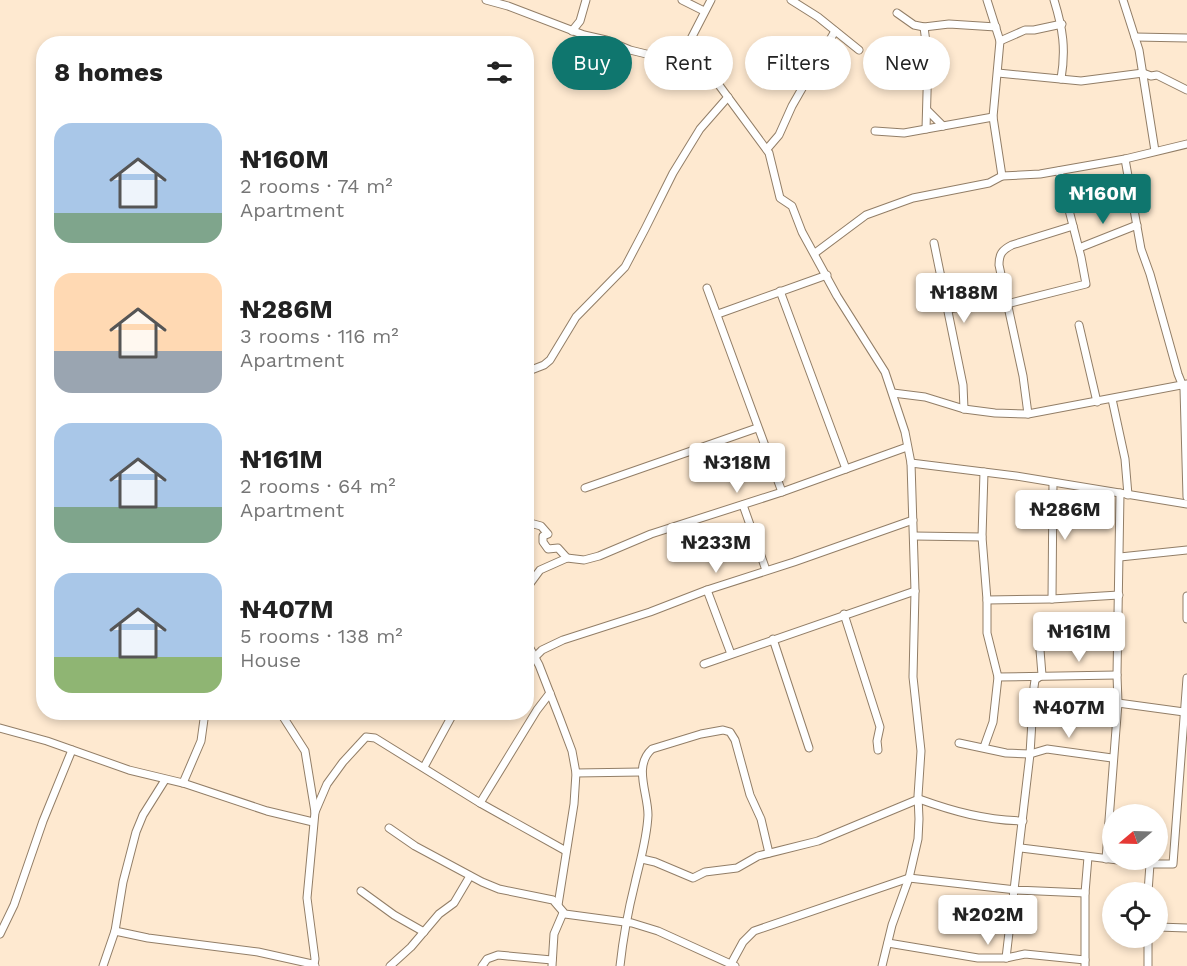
<!DOCTYPE html>
<meta charset="utf-8">
<style>
:root{--surface:#fff;--page:#f6f6f6;--text:#222;--muted:#767676;--accent:#0f766e}
body{margin:0;font-family:"Work Sans",sans-serif;background:var(--page);color:var(--text);height:100vh;display:flex;flex-direction:column;font-size:22px;white-space:nowrap}
*{box-sizing:border-box;margin:0}
p{font-size:20px;color:var(--muted)}
.icon{flex:none;width:33px;height:33px;fill:none;stroke:currentColor;stroke-width:2;stroke-linecap:round;stroke-linejoin:round}
.map{position:relative;flex:1;overflow:hidden}
.details{position:absolute;left:36px;top:36px;width:498px;height:684px;display:flex;flex-direction:column;background:var(--surface);border-radius:24px;box-shadow:0 3px 9px #0003}
.details>*{flex:none}
.guide{position:absolute;left:552px;top:36px;width:544px;height:54px;display:flex;gap:12px}
.needle{width:39px;rotate:251deg}
.controls{position:absolute;left:1102px;top:804px;display:grid;gap:12px}
.controls a{display:grid;place-items:center;width:66px;height:66px;border-radius:50%;background:var(--surface);box-shadow:0 3px 9px #0003;font-size:30px}
.price{position:absolute;translate:-50% -51px;padding:0 14px;border-radius:6px;background:#fff;color:#222;font-size:20px;line-height:39px;filter:drop-shadow(0 2px 3px #0008)}
.price::after{content:'';position:absolute;left:50%;top:36px;width:18px;height:14px;margin-left:-9px;background:inherit;clip-path:polygon(0 0,100% 0,50% 100%)}
.price.active{background:var(--accent);color:#fff}
ul{padding:0;list-style:none}
li{display:flex;align-items:center;gap:18px;height:150px;padding:0 18px}
li span{display:grid;place-items:center;flex:none;width:168px;height:120px;border-radius:18px;color:#555}
li>.icon{margin-inline-start:auto}
span .icon{width:72px;height:72px;fill:#fffc;stroke-width:1}
li b{font-size:26px}
h2{display:flex;justify-content:space-between;align-items:center;height:72px;padding:0 18px;font-size:26px}
.chip{padding:0 21px;border-radius:27px;background:var(--surface);box-shadow:0 3px 9px #0003;font-size:21px;line-height:54px}
.chip.active{background:var(--accent);color:#fff}
.map>svg:first-child{display:block}
.lines{fill:none;stroke-linecap:round;stroke-linejoin:round}
.minor-casing{stroke:#927e67;stroke-width:9}
.minor{stroke:#fff;stroke-width:7}
</style>
<div class="map">
<svg width="1187" height="966" viewBox="0 0 1187 966">
<rect width="100%" height="100%" fill="#fee9d0"/>
<g class="lines">
<!-- minor casing -->
<g class="minor-casing">
<g id="minor">
<polyline points="486,0 508,6 584,35 606,40 630,50 679,62 708,75 716,81 769,153 780,198 792,206 802,232 837,296 885,372 905,432 911,463 915,591 913,677 921,751 918,796 919,819 918,839 909,878 892,925 882,966"/>
<polyline points="682,0 704,11"/>
<polyline points="791,0 818,17 859,50"/>
<polyline points="987,0 1000,41 993,117 1002,176"/>
<path d="M1054 0C1063 29 1066 49 1061 79"/>
<polyline points="1123,0 1139,50 1155,151"/>
<polyline points="897,13 914,25 924,27 949,24 996,27"/>
<polyline points="924,27 928,58 926,129"/>
<polyline points="572,31 580,21 586,0"/>
<polyline points="1135,37 1187,38"/>
<polyline points="1000,41 1025,30 1034,30 1062,24"/>
<polyline points="679,62 711,0"/>
<polyline points="998,73 1081,81 1143,73 1151,76 1157,75 1187,90"/>
<polyline points="928,111 943,126"/>
<polyline points="875,131 904,133 993,117"/>
<polyline points="767,149 779,135 792,106 835,31"/>
<polyline points="1125,159 1141,249 1150,274 1178,374 1184,389 1187,497"/>
<polyline points="934,243 963,385 964,409"/>
<polyline points="1079,248 1137,225"/>
<polyline points="815,253 866,215 913,198 989,183 1002,176 1040,174 1125,159 1187,144"/>
<polyline points="707,288 782,492"/>
<polyline points="780,291 846,469"/>
<polyline points="1007,304 1086,284 1081,257 1059,171"/>
<polyline points="949,309 1006,298"/>
<polyline points="718,314 827,275"/>
<polyline points="1079,325 1097,402"/>
<polyline points="526,372 544,365 550,360 576,317 625,267 645,229 673,173 700,129 728,97"/>
<polyline points="893,393 925,397 964,409 995,413 1028,414 1187,384"/>
<polyline points="1112,399 1125,459 1128,495"/>
<path d="M1028 414 1023 376 999 265C999 254 1002 250 1012 245L1073 226"/>
<polyline points="911,463 1016,476 1187,504"/>
<polyline points="984,472 982,537 987,600 1052,599 1119,595"/>
<polyline points="585,488 757,428"/>
<polyline points="743,505 766,570"/>
<polyline points="530,523 541,526 548,534 543,536 543,542 548,549 558,548 567,558"/>
<polyline points="914,536 982,537"/>
<polyline points="1120,557 1187,550"/>
<polyline points="526,589 540,570 567,558 584,560 599,556 651,534 782,492 907,447"/>
<polyline points="707,590 731,654"/>
<polyline points="1187,596 1187,619"/>
<polyline points="1052,599 1053,483"/>
<polyline points="987,600 987,633 998,677"/>
<polyline points="844,614 880,727 877,741 878,750"/>
<polyline points="773,639 809,748"/>
<polyline points="526,641 539,665 560,719 572,751 576,773 574,804 558,905"/>
<polyline points="535,657 542,650 563,640 650,612 707,590 794,562 913,520"/>
<polyline points="704,664 915,591"/>
<polyline points="1118,703 1184,712"/>
<polyline points="280,712 305,751 315,812"/>
<polyline points="0,728 47,741 129,770 183,783 267,811 313,822"/>
<polyline points="959,743 1006,753 1030,754 1047,749 1112,758"/>
<polyline points="984,747 993,722 998,677 1117,675"/>
<polyline points="424,767 454,712"/>
<polyline points="576,773 641,772"/>
<polyline points="183,783 201,741 205,712"/>
<polyline points="480,803 537,710 550,693"/>
<polyline points="389,828 415,846 482,882 499,889 553,900 565,914 632,923 658,931 735,966"/>
<polyline points="1021,848 1150,864 1173,864 1187,678"/>
<path d="M642 859 655 862 693 878 705 872 737 868 758 856 818 841 919 799C955 812 985 820 1023 821"/>
<polyline points="1106,859 1118,703 1117,675 1120,493"/>
<polyline points="361,891 394,915 424,932"/>
<polyline points="1148,892 1150,864"/>
<polyline points="1158,927 1187,928"/>
<polyline points="115,931 148,938 258,952 312,964 315,966"/>
<polyline points="0,934 14,905 43,821 72,750"/>
<polyline points="1148,938 1148,966"/>
<polyline points="888,943 978,958 1006,958 1025,954 1085,960"/>
<polyline points="1006,958 1030,754 1034,687 1035,680 1042,675 1040,650"/>
<polyline points="731,964 743,942 754,931 909,878 1016,890 1085,893"/>
<polyline points="314,965 315,959 307,898 315,812 327,784 343,762 366,737 375,738 480,803 566,851"/>
<polyline points="103,966 115,931 123,882 136,832 143,815 165,780"/>
<polyline points="390,966 411,947 439,914 454,903 470,876"/>
<polyline points="482,966 487,959 498,955 552,960"/>
<polyline points="552,966 554,934 563,913"/>
<path d="M620 966C623 938 628 911 635 883 640 861 647 839 648 815 648 793 633 766 652 749L701 734 723 730 730 732 735 740 750 795 761 819 769 853"/>
<polyline points="1085,966 1085,893 1088,857"/>
</g>
</g>
<!-- minor -->
<use href="#minor" class="minor"/>
</g>
</svg>
<div class="controls">
<a><svg class="needle" viewBox="-14 -14 28 28"><path d="M0-13l5 13h-10z" fill="#e53935"/><path d="M0 13l5-13h-10z" fill="#767676"/></svg></a>
<a><svg class="icon" aria-label="locate" viewBox="0 0 24 24"><circle cx="12" cy="12" r="6"/><path d="M12 2v4M12 18v4M2 12h4M18 12h4"/></svg></a>
</div>
<b class="price active" style="left:1103px;top:225px">₦160M</b>
<b class="price" style="left:964px;top:324px">₦188M</b>
<b class="price" style="left:737px;top:494px">₦318M</b>
<b class="price" style="left:1065px;top:541px">₦286M</b>
<b class="price" style="left:716px;top:574px">₦233M</b>
<b class="price" style="left:1079px;top:663px">₦161M</b>
<b class="price" style="left:1069px;top:739px">₦407M</b>
<b class="price" style="left:988px;top:946px">₦202M</b>
<div class="guide">
<a class="chip active">Buy</a>
<a class="chip">Rent</a>
<a class="chip">Filters</a>
<a class="chip">New</a>
</div>
<section class="details">
<h2>8 homes<svg class="icon" aria-label="filters" viewBox="0 0 24 24"><path d="M4 7h16M4 17h16"/><circle cx="9" cy="7" r="2"/><circle cx="15" cy="17" r="2"/></svg></h2>
<ul>
<li><span style="background:linear-gradient(#a9c7e8 75%,#7fa58c 0)"><svg class="icon" aria-label="home" viewBox="0 0 24 24"><path d="M3 11l9-7 9 7M6 9v11h12V9"/></svg></span><div><b>₦160M</b><p>2 rooms · 74 m²</p><p>Apartment</p></div></li>
<li><span style="background:linear-gradient(#ffd9b3 65%,#9aa5b1 0)"><svg class="icon" aria-label="home" viewBox="0 0 24 24"><path d="M3 11l9-7 9 7M6 9v11h12V9"/></svg></span><div><b>₦286M</b><p>3 rooms · 116 m²</p><p>Apartment</p></div></li>
<li><span style="background:linear-gradient(#a9c7e8 70%,#7fa58c 0)"><svg class="icon" aria-label="home" viewBox="0 0 24 24"><path d="M3 11l9-7 9 7M6 9v11h12V9"/></svg></span><div><b>₦161M</b><p>2 rooms · 64 m²</p><p>Apartment</p></div></li>
<li><span style="background:linear-gradient(#a9c7e8 70%,#8fb573 0)"><svg class="icon" aria-label="home" viewBox="0 0 24 24"><path d="M3 11l9-7 9 7M6 9v11h12V9"/></svg></span><div><b>₦407M</b><p>5 rooms · 138 m²</p><p>House</p></div></li>
</ul>
</section>
</div>
